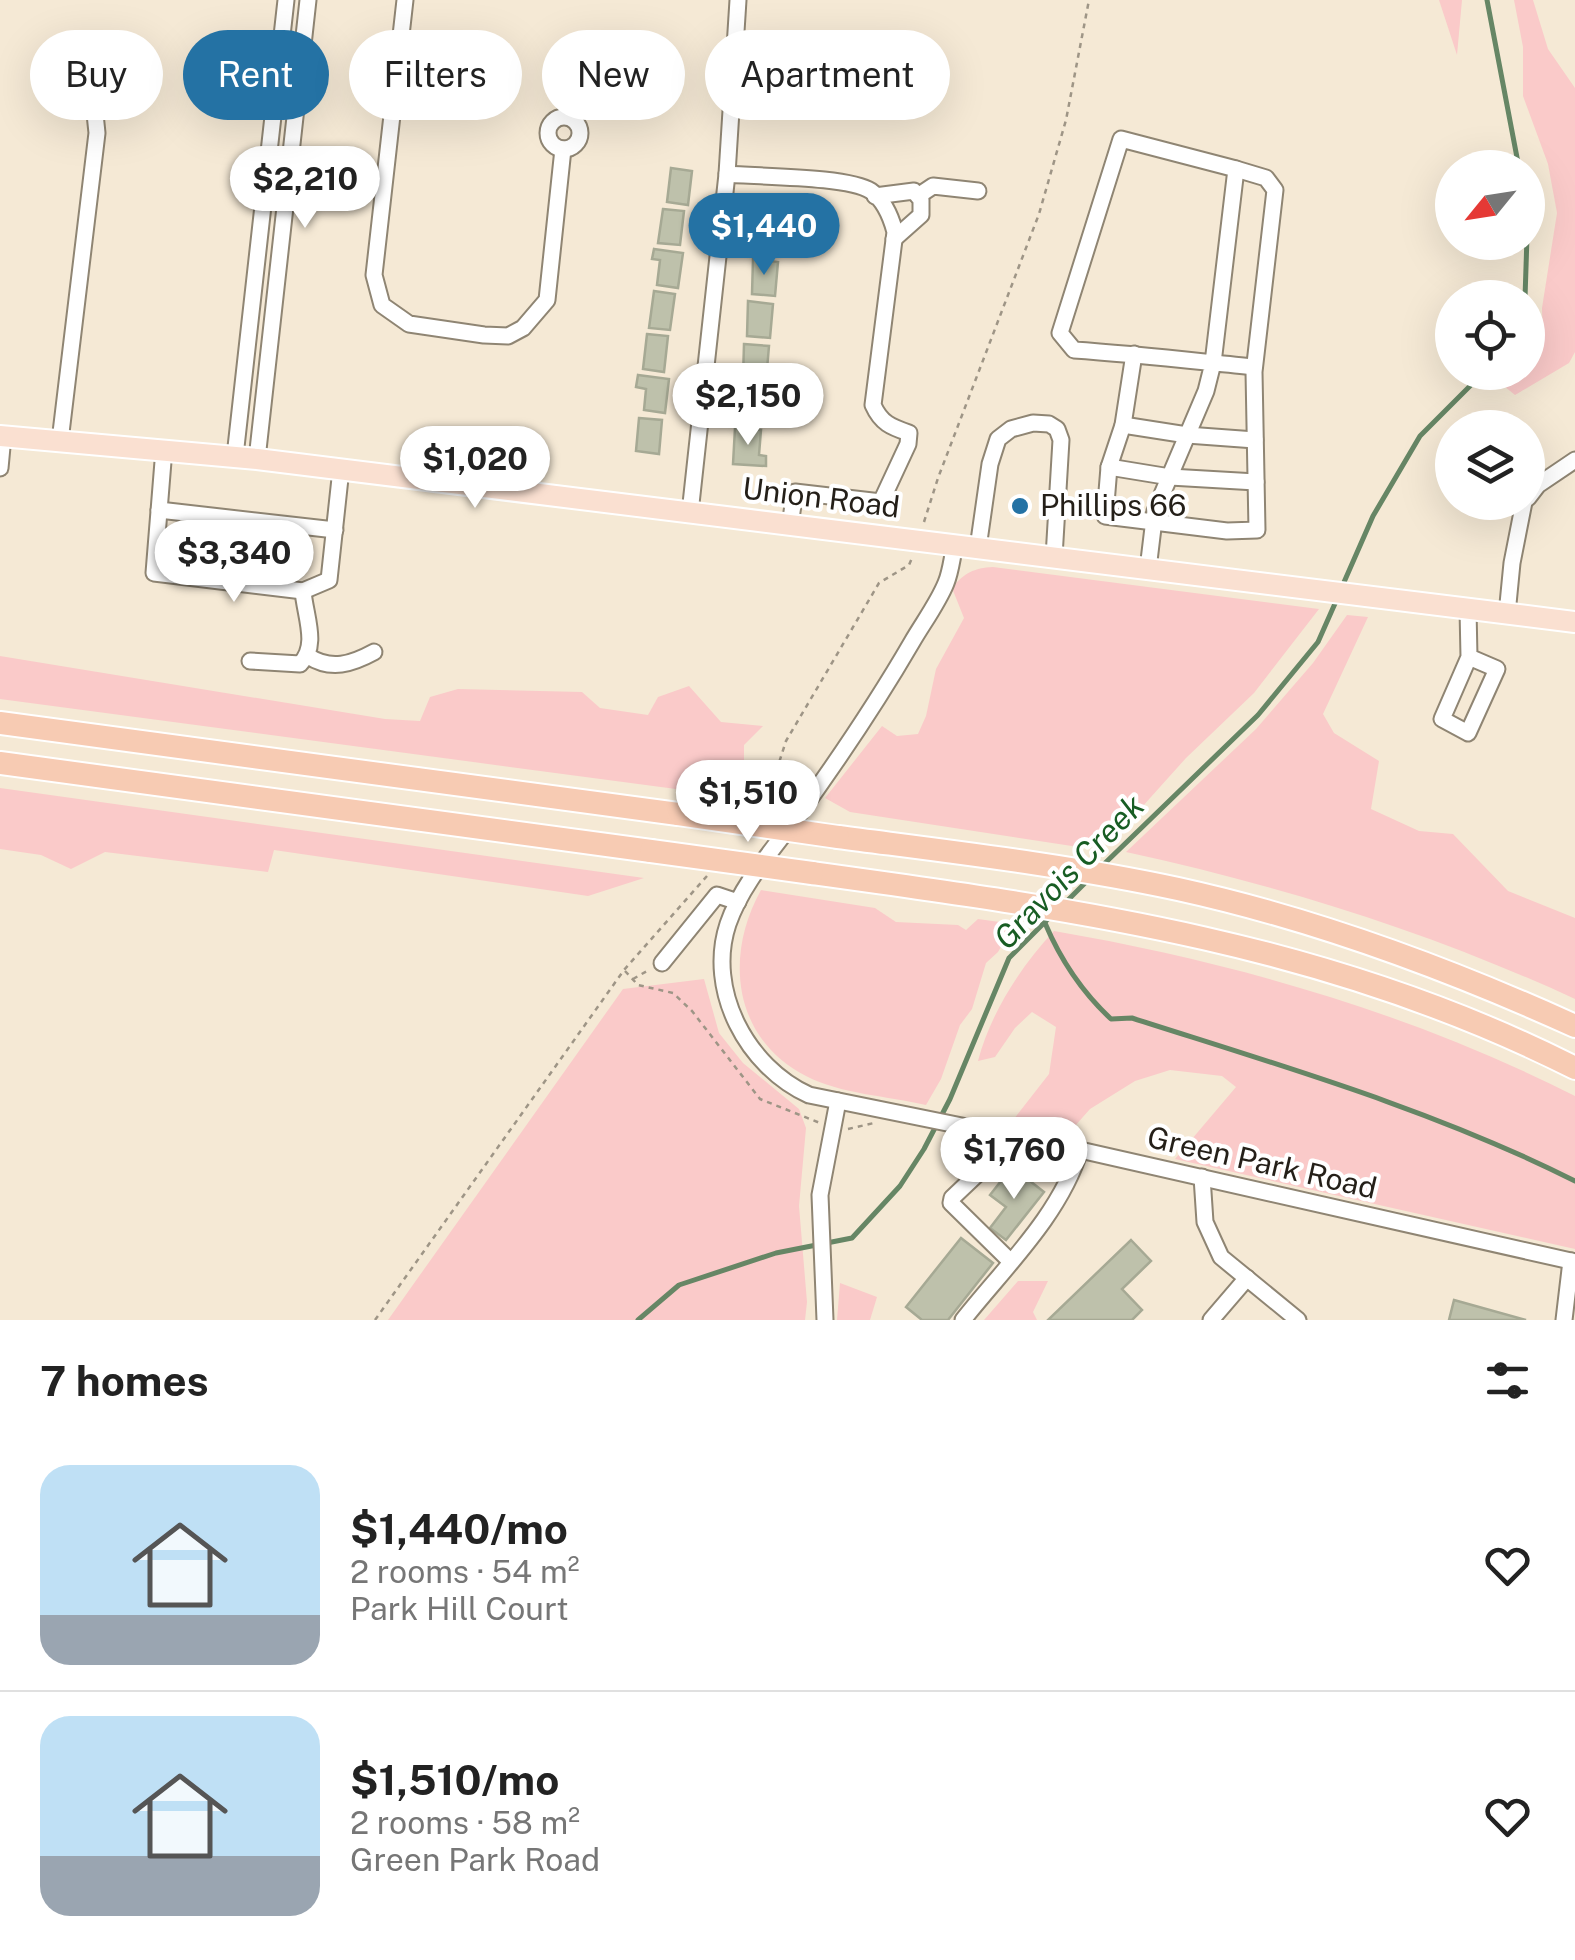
<!DOCTYPE html>
<meta charset="utf-8">
<style>
:root{--surface:#fff;--page:#f6f6f6;--text:#222;--muted:#767676;--line:#e0e0e0;--accent:#2472a4}
body{margin:0;font-family:"Public Sans",sans-serif;background:var(--page);color:var(--text);height:100vh;display:flex;flex-direction:column;font-size:38px;white-space:nowrap}
*{box-sizing:border-box;margin:0}
p{font-size:32px;color:var(--muted)}
.icon{flex:none;width:55px;height:55px;fill:none;stroke:currentColor;stroke-width:2;stroke-linecap:round;stroke-linejoin:round}
.map{position:relative;height:1320px;overflow:hidden}
.panel{display:flex;flex-direction:column;background:var(--surface);flex:1}
.panel>*{flex:none}
.guide{position:absolute;left:30px;top:30px;width:1000px;height:90px;display:flex;gap:20px}
.needle{width:65px;rotate:240deg}
.tools{position:absolute;left:1435px;top:150px;display:grid;gap:20px}
.tools a{display:grid;place-items:center;width:110px;height:110px;border-radius:50%;background:var(--surface);box-shadow:0 10px 40px #0002;font-size:50px}
.price{position:absolute;translate:-50% -85px;padding:0 22px;border-radius:35px;background:#fff;color:#222;font-size:32px;line-height:65px;filter:drop-shadow(0 2px 5px #0008)}
.price::after{content:'';position:absolute;left:50%;top:60px;width:30px;height:22px;margin-left:-15px;background:inherit;clip-path:polygon(0 0,100% 0,50% 100%)}
.price.active{background:var(--accent);color:#fff}
ul{padding:0;list-style:none}
li{display:flex;align-items:center;gap:30px;height:250px;padding:0 40px}
li+li{border-top:2px solid var(--line)}
li span{display:grid;place-items:center;flex:none;width:280px;height:200px;border-radius:30px;color:#555}
li>.icon{margin-inline-start:auto}
span .icon{width:120px;height:120px;fill:#fffc;stroke-width:1}
li b{font-size:42px}
h2{display:flex;justify-content:space-between;align-items:center;height:120px;padding:0 40px;font-size:42px}
.chip{padding:0 35px;border-radius:45px;background:var(--surface);box-shadow:0 10px 40px #0002;font-size:35px;line-height:90px}
.chip.active{background:var(--accent);color:#fff}
.map>svg:first-child{display:block}
.green{fill:#facac9}
.lines{fill:none;stroke-linecap:round;stroke-linejoin:round}
.stream{stroke:#668665;stroke-width:5}
.building{fill:#bec1ab;stroke:#a6a994;stroke-width:2.5}
.minor-casing{stroke:#8f8573;stroke-width:19}
.major-casing{stroke:#fff;stroke-width:24}
.highway-casing{stroke:#fff;stroke-width:26}
.path{stroke:#9e9586;stroke-width:2.5;stroke-dasharray:5 5;stroke-linecap:butt}
.minor{stroke:#fff;stroke-width:15}
.major{stroke:#fae0d1;stroke-width:20}
.highway{stroke:#f7cbb3;stroke-width:22}
.highway-bridge-casing{stroke:#fff;stroke-width:26;stroke-linecap:butt}
.highway-bridge{stroke:#f7cbb3;stroke-width:22}
.poi-dot{fill:#2472a4;stroke:#fff;stroke-width:4}
.labels{text-anchor:middle;stroke-width:8;stroke-linejoin:round;paint-order:stroke}
.street-label{font-size:30px;fill:#241f18;stroke:#fff}
.poi-label{font-size:30px;fill:#241f18;stroke:#fff;text-anchor:start}
.water-label{font-size:32px;font-style:italic;fill:#185d24;stroke:#fff}
</style>
<div class="map">
<svg width="1575" height="1320" viewBox="0 0 1575 1320">
<rect width="100%" height="100%" fill="#f5e9d5"/>
<!-- green -->
<g class="green">
<polygon points="1439,0 1462,0 1457,55"/>
<polygon points="1514,0 1533,0 1548,49 1575,88 1575,352 1569,363 1515,395 1504,386 1511,373 1528,372 1528,355 1543,342 1542,308 1557,213 1548,164 1523,96 1523,47"/>
<path d="M993 567 1319 609 1254 693 1186 758 1142 807 1085 848 850 812 825 798 882 726 897 736 918 734 926 716 936 669 964 618 952 588C964 573 974 568 993 567Z"/>
<path d="M1347 615 1368 617 1323 714 1334 733 1379 761 1371 809 1419 831 1453 834 1508 891 1575 918V999C1430 932 1282 886 1126 852L1256 729 1313 663Z"/>
<polygon points="0,656 385,719 420,721 430,697 458,689 582,692 600,708 648,715 658,697 689,686 721,722 763,726 744,745 744,770 729,784 691,791 0,699"/>
<polygon points="0,788 644,878 588,896 274,850 268,872 105,852 71,869 41,855 0,849"/>
<path d="M761 890 875 908 896 922 958 925 966 930 978 919 1014 924 998 952 986 963 972 1009 960 1025 941 1079 926 1105C888 1096 840 1094 806 1076 733 1039 724 956 761 890Z"/>
<path d="M1054 931C1234 962 1411 1013 1575 1096V1249L1175 1159 1236 1087 1222 1076 1170 1070 1135 1081 1090 1109 1067 1135 1010 1124 1049 1074 1056 1027 1032 1012 1015 1028 995 1057 978 1061C990 1014 1021 966 1054 931Z"/>
<polygon points="704,979 719,1033 743,1063 799,1109 806,1128 799,1206 807,1302 805,1320 388,1320 623,989"/>
<polygon points="1018,1281 1048,1281 1033,1312 1037,1320 984,1320"/>
<polygon points="840,1283 877,1297 870,1320 837,1320"/>
</g>
<g class="lines">
<!-- stream -->
<g class="stream">
<polyline points="1487,0 1519,168"/>
<polyline points="1525,298 1528,206"/>
<polyline points="1341,589 1373,516 1420,436 1484,372"/>
<polyline points="1102,866 1258,715 1318,642 1337,599"/>
<polyline points="1063,905 1087,881"/>
<path d="M1045 923C1061 961 1081 991 1111 1019L1132 1018C1282 1066 1434 1110 1575 1181"/>
<polyline points="638,1320 679,1285 776,1253 852,1238 900,1186 924,1149 950,1099 1009,958 1051,916"/>
</g>
</g>
<!-- building -->
<g class="building">
<polygon points="671,168 692,171 688,205 667,202"/>
<polygon points="663,209 684,211 680,245 658,243"/>
<polygon points="759,209 785,212 781,253 753,250"/>
<polygon points="654,249 683,253 678,288 657,285 660,260 652,259"/>
<polygon points="753,259 778,262 775,296 752,294"/>
<polygon points="654,291 675,294 670,330 649,328"/>
<polygon points="748,301 773,304 770,338 747,336"/>
<polygon points="647,334 668,336 664,372 643,369"/>
<polygon points="744,344 769,346 766,381 743,378"/>
<polygon points="638,375 669,379 665,413 644,410 646,389 636,387"/>
<polygon points="740,387 765,389 761,424 739,421"/>
<polygon points="639,418 662,420 659,454 636,451"/>
<polygon points="735,428 761,430 759,455 766,456 766,466 733,464"/>
<polygon points="1012,1167 1044,1192 1006,1240 990,1228 1006,1207 990,1195"/>
<polygon points="961,1238 993,1263 948,1320 922,1320 906,1307"/>
<polygon points="1131,1240 1151,1261 1122,1289 1142,1310 1132,1320 1048,1320"/>
<polygon points="1454,1300 1526,1320 1449,1320"/>
</g>
<g class="lines">
<!-- minor casing -->
<g class="minor-casing">
<g id="minor">
<polyline points="405,0 374,275 382,305 409,324 484,335 508,336 523,328 547,300 563,149"/>
<circle cx="94" cy="85" r="18"/>
<circle cx="564" cy="133" r="16"/>
<path d="M727 174C759 177 848 176 871 191 885 201 891 217 895 232L873 405C881 423 891 427 909 433L908 444 881 502 795 492 790 525"/>
<polyline points="875,196 914,191 921,200 921,215 894,239"/>
<polyline points="918,196 933,186 978,191"/>
<polyline points="1134,354 1123,425 1109,467 1105,516 1227,531 1257,530 1254,372 1275,190 1266,178 1236,169"/>
<polyline points="1123,425 1187,435 1255,440"/>
<polyline points="60,441 97,133 94,104"/>
<polyline points="164,449 154,573 303,591 329,580 341,469"/>
<polyline points="235,456 286,0"/>
<polyline points="257,459 308,0"/>
<polyline points="1109,467 1170,477 1256,482"/>
<polyline points="0,468 3,436"/>
<polyline points="1528,498 1538,485 1575,460"/>
<polyline points="159,510 335,530"/>
<polyline points="690,513 727,174 738,0"/>
<path d="M955 545C952 557 951 571 946 583 938 603 923 623 912 642 876 704 836 763 794 821 770 853 741 886 728 924 706 990 747 1067 809 1095L1080 1150 1575 1262"/>
<polyline points="978,548 990,464 998,439 1011,429 1033,423 1049,424 1057,429 1061,440 1054,557"/>
<path d="M1148 569 1155 511 1206 391 1213 363 1236 169 1121 139 1060 333 1074 350C1134 354 1194 361 1254 367"/>
<polyline points="1468,609 1469,657 1497,669 1468,733 1442,719 1469,657"/>
<polyline points="1507,614 1512,563 1524,502"/>
<path d="M308 656C331 671 352 664 374 652"/>
<path d="M250 661 300 664C319 646 305 616 303 591"/>
<polyline points="662,963 717,895 738,902"/>
<polyline points="1005,1136 990,1162 952,1198 951,1203 1010,1261"/>
<polyline points="1202,1177 1205,1222 1221,1257 1298,1320"/>
<polyline points="825,1320 820,1195 838,1101"/>
<path d="M963 1320C1005 1267 1060 1215 1080 1150"/>
<polyline points="1211,1320 1247,1278"/>
<polyline points="1564,1320 1571,1261"/>
</g>
</g>
<!-- major casing -->
<g class="major-casing">
<polyline id="major" points="0,436 257,459 1575,622"/>
</g>
<!-- highway casing -->
<g class="highway-casing">
<g id="highway">
<polyline points="0,723 678,814"/>
<polyline points="0,763 651,851"/>
<path d="M838 837C952 852 1066 865 1178 889 1315 919 1447 968 1575 1026"/>
<path d="M812 873C1080 910 1330 944 1575 1068"/>
</g>
</g>
<!-- path -->
<g class="path">
<polyline points="924,522 938,478 1039,214 1066,120 1089,0"/>
<polyline points="761,807 767,800 786,741 879,583 909,565 912,558"/>
<polyline points="625,971 638,985 673,993 692,1011 760,1099 820,1123"/>
<polyline points="633,979 647,971"/>
<polyline points="848,1129 874,1123"/>
<polyline points="950,1140 981,1147"/>
<polyline points="375,1320 624,970 707,876"/>
</g>
<!-- minor -->
<use href="#minor" class="minor"/>
<!-- major -->
<use href="#major" class="major"/>
<!-- highway -->
<use href="#highway" class="highway"/>
<!-- highway-bridge casing -->
<g class="highway-bridge-casing">
<g id="highway-bridge">
<polyline points="678,814 838,837"/>
<polyline points="651,851 812,873"/>
</g>
</g>
<!-- highway-bridge -->
<use href="#highway-bridge" class="highway-bridge"/>
</g>
<!-- markers -->
<circle class="poi-dot" cx="1020" cy="506" r="10"/>
<g class="labels">
<!-- street labels -->
<g class="street-label">
<text transform="translate(821 498) rotate(7)" y="10">Union Road</text>
<text transform="translate(1262 1163) rotate(13)" y="10">Green Park Road</text>
</g>
<!-- poi labels -->
<g class="poi-label">
<text x="1040" y="516">Phillips 66</text>
</g>
<!-- water labels -->
<g class="water-label">
<text transform="translate(1069 872) rotate(-46)" y="11">Gravois Creek</text>
</g>
</g>
</svg>
<div class="tools">
<a><svg class="needle" viewBox="-14 -14 28 28"><path d="M0-13l5 13h-10z" fill="#e53935"/><path d="M0 13l5-13h-10z" fill="#767676"/></svg></a>
<a><svg class="icon" aria-label="locate" viewBox="0 0 24 24"><circle cx="12" cy="12" r="6"/><path d="M12 2v4M12 18v4M2 12h4M18 12h4"/></svg></a>
<a><svg class="icon" aria-label="layers" viewBox="0 0 24 24"><path d="M12 4l9 5-9 5-9-5zM3 14l9 5 9-5"/></svg></a>
</div>
<b class="price" style="left:305px;top:231px">$2,210</b>
<b class="price active" style="left:764px;top:278px">$1,440</b>
<b class="price" style="left:748px;top:448px">$2,150</b>
<b class="price" style="left:475px;top:511px">$1,020</b>
<b class="price" style="left:234px;top:605px">$3,340</b>
<b class="price" style="left:748px;top:845px">$1,510</b>
<b class="price" style="left:1014px;top:1202px">$1,760</b>
<div class="guide">
<a class="chip">Buy</a>
<a class="chip active">Rent</a>
<a class="chip">Filters</a>
<a class="chip">New</a>
<a class="chip">Apartment</a>
</div>
</div>
<section class="panel">
<h2>7 homes<svg class="icon" aria-label="filters" viewBox="0 0 24 24"><path d="M4 7h16M4 17h16"/><circle cx="9" cy="7" r="2"/><circle cx="15" cy="17" r="2"/></svg></h2>
<ul>
<li><span style="background:linear-gradient(#bfe0f5 75%,#9aa5b1 0)"><svg class="icon" aria-label="home" viewBox="0 0 24 24"><path d="M3 11l9-7 9 7M6 9v11h12V9"/></svg></span><div><b>$1,440/mo</b><p>2 rooms · 54 m²</p><p>Park Hill Court</p></div><svg class="icon" aria-label="heart" viewBox="0 0 24 24"><path d="M12 20l-8-8c-3-5 5-10 8-4 3-6 11-1 8 4z"/></svg></li>
<li><span style="background:linear-gradient(#bfe0f5 70%,#9aa5b1 0)"><svg class="icon" aria-label="home" viewBox="0 0 24 24"><path d="M3 11l9-7 9 7M6 9v11h12V9"/></svg></span><div><b>$1,510/mo</b><p>2 rooms · 58 m²</p><p>Green Park Road</p></div><svg class="icon" aria-label="heart" viewBox="0 0 24 24"><path d="M12 20l-8-8c-3-5 5-10 8-4 3-6 11-1 8 4z"/></svg></li>
</ul>
</section>
